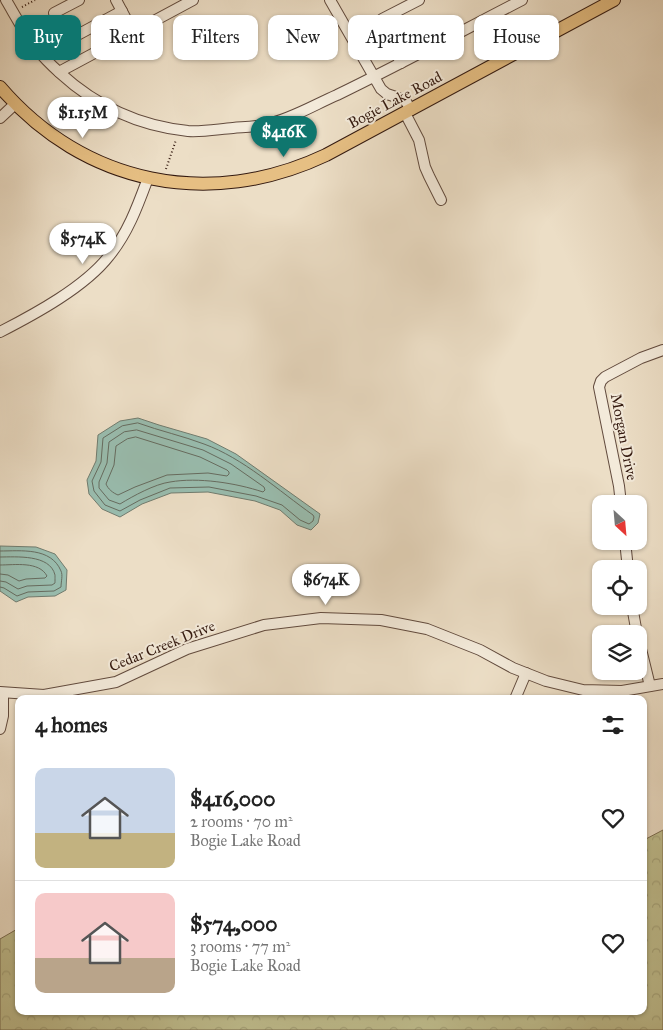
<!DOCTYPE html>
<meta charset="utf-8">
<style>
:root{--surface:#fff;--page:#f2f2f2;--text:#222;--muted:#767676;--line:#e0e0e0;--accent:#0f766e}
body{margin:0;font-family:"IM FELL Great Primer",serif;background:var(--page);color:var(--text);height:100vh;display:flex;flex-direction:column;font-size:19px;white-space:nowrap}
*{box-sizing:border-box;margin:0}
p{font-size:16px;color:var(--muted)}
.icon{flex:none;width:28px;height:28px;fill:none;stroke:currentColor;stroke-width:2;stroke-linecap:round;stroke-linejoin:round}
.map{position:relative;flex:1;overflow:hidden}
.panel{position:absolute;left:15px;top:695px;width:632px;height:320px;display:flex;flex-direction:column;background:var(--surface);border-radius:10px;box-shadow:0 1px 4px #0004}
.panel>*{flex:none}
.banner{position:absolute;left:15px;top:15px;width:634px;height:45px;display:flex;gap:10px}
.needle{width:32px;rotate:154deg}
.fabs{position:absolute;left:592px;top:495px;display:grid;gap:10px}
.fabs a{display:grid;place-items:center;width:55px;height:55px;border-radius:10px;background:var(--surface);box-shadow:0 1px 4px #0004;font-size:25px}
.price{position:absolute;translate:-50% -42px;padding:0 11px;border-radius:18px;background:#fff;color:#222;font-size:16px;line-height:32px;filter:drop-shadow(0 1px 2px #0008)}
.price::after{content:'';position:absolute;left:50%;top:30px;width:15px;height:11px;margin-left:-8px;background:inherit;clip-path:polygon(0 0,100% 0,50% 100%)}
.price.on{background:var(--accent);color:#fff}
ul{padding:0;list-style:none}
li{display:flex;align-items:center;gap:15px;height:125px;padding:0 20px}
li+li{border-top:1px solid var(--line)}
li span{display:grid;place-items:center;flex:none;width:140px;height:100px;border-radius:10px;color:#555}
li>.icon{margin-inline-start:auto}
span .icon{width:60px;height:60px;fill:#fffc;stroke-width:1}
li b{font-size:21px}
h2{display:flex;justify-content:space-between;align-items:center;height:60px;padding:0 20px;font-size:21px}
.pill{padding:0 18px;border-radius:10px;background:var(--surface);box-shadow:0 1px 4px #0004;font-size:18px;line-height:45px}
.pill.on{background:var(--accent);color:#fff}
.map>svg:first-child{display:block}
.forest{fill:url(#forest-crowns);stroke:#7a6c50}
.water{fill:#99bdaf;stroke:#717c6f}
.lines{fill:none;stroke-linecap:round;stroke-linejoin:round}
.shore{stroke:#666c60;stroke-width:1}
.minor-casing{stroke:#624b3e;stroke-width:12}
.major-casing{stroke:#341a10;stroke-width:14}
.path{stroke:#341a10;stroke-width:2;stroke-dasharray:1 2.5;stroke-linecap:butt}
.minor{stroke:#f3eada;stroke-width:10}
.major{stroke:#e6bf83;stroke-width:12}
.labels{text-anchor:middle;stroke-width:4;stroke-linejoin:round;paint-order:stroke}
.street-label{font-size:15px;fill:#341a10;stroke:#f3eada}
</style>
<div class="map">
<svg width="663" height="1030" viewBox="0 0 663 1030">
<defs>
<pattern id="forest-crowns" width="20" height="18" patternUnits="userSpaceOnUse" patternTransform="scale(1.25)"><rect width="20" height="18" fill="#c0bf90"/><path d="M2 6a3 3 0 1 1 6 0M12 15a3 3 0 1 1 6 0" fill="none" stroke="#a6a47b"/></pattern>
</defs>
<rect width="100%" height="100%" fill="#ecdec6"/>
<filter id="stains"><feTurbulence type="fractalNoise" baseFrequency=".004" numOctaves="4"/><feColorMatrix values="0 0 0 0 .2 0 0 0 0 .09 0 0 0 0 .02 0 0 0 .5 -.17"/></filter>
<radialGradient id="worn" r=".72"><stop offset=".6" stop-color="#630" stop-opacity="0"/><stop offset="1" stop-color="#630" stop-opacity=".3"/></radialGradient>
<!-- forest -->
<polygon class="forest" points="663,830 663,1030 0,1030 0,939 19,928 19,1011 644,1011 644,840"/>
<!-- water -->
<g class="water">
<polygon points="138,418 159,425 207,439 236,454 320,514 318,523 311,530 297,525 280,510 255,501 208,492 171,493 142,504 120,517 102,509 89,494 87,480 96,461 98,435 120,421"/>
<polygon points="0,546 36,547 55,554 67,570 66,590 55,596 28,597 16,602 0,591"/>
</g>
<g class="lines">
<!-- shore -->
<g class="shore">
<path d="M138 423C160 431 183 436 204 444 243 458 279 491 313 515L314 517 313 521 309 524 300 520 282 505 256 496 209 487 170 488 140 500 120 511 105 505 94 491 92 481 101 462 103 438 122 426Z"/>
<path d="M137 430 203 450 231 464 264 487 265 490 263 492C236 483 198 477 170 482 155 484 133 496 120 504L109 500 99 488V482L107 463 109 442 124 432Z"/>
<path d="M136 437 200 457 227 470 229 472V474L227 476 208 473 167 475 135 487 118 495C113 493 108 489 106 484L114 465 116 446 127 439Z"/>
<path d="M0 551C21 551 51 547 61 571 63 575 61 582 61 587L54 591 28 592 17 596 4 588 0 587"/>
<path d="M0 557C16 557 50 554 55 575 55 575 55 582 55 583L52 585 27 586 18 589 6 582 0 581"/>
<path d="M0 565C15 565 39 561 47 576L45 578 26 579 19 581 8 575 0 574"/>
</g>
<!-- minor casing -->
<g class="minor-casing">
<g id="minor">
<path d="M6 0C16 17 24 33 36 48 43 57 51 65 60 73 96 106 139 126 188 131 203 132 219 129 233 128 244 127 256 127 267 124 289 120 316 104 337 95 399 65 460 32 522 0"/>
<polyline points="79,0 54,13 68,40 122,11"/>
<polyline points="116,0 133,32"/>
<polyline points="330,0 381,89 387,94 405,100 411,110"/>
<polyline points="401,63 381,23 382,19 419,0"/>
<polyline points="59,72 193,0"/>
<polyline points="405,113 419,140 425,167 429,176 441,200"/>
<polyline points="0,118 15,104"/>
<path d="M0 332C35 314 85 287 109 256 128 233 138 205 148 178"/>
<polyline points="621,504 619,486 599,387 601,381 605,377 641,358 663,350"/>
<polyline points="625,541 628,569"/>
<polyline points="632,606 637,634"/>
<polyline points="639,641 650,686"/>
<polyline points="0,692 44,695 116,682 187,649 264,625 321,618 381,620 427,629 480,650 513,668 546,681 583,690 622,691 663,684"/>
<polyline points="515,699 526,673"/>
<polyline points="0,729 3,716 3,693"/>
</g>
</g>
<!-- major casing -->
<g class="major-casing">
<path id="major" d="M0 87C84 185 210 210 326 155L614 0"/>
</g>
<!-- path -->
<g class="path">
<polyline points="22,7 35,0"/>
<polyline points="166,169 176,140"/>
</g>
<!-- minor -->
<use href="#minor" class="minor"/>
<!-- major -->
<use href="#major" class="major"/>
</g>
<g class="labels">
<!-- street labels -->
<g class="street-label">
<text transform="translate(395 100) rotate(-28)" y="5">Bogie Lake Road</text>
<text transform="translate(624 437) rotate(79)" y="5">Morgan Drive</text>
<text transform="translate(162 646) rotate(-22)" y="5">Cedar Creek Drive</text>
</g>
</g>
<rect width="100%" height="100%" filter="url(#stains)"/>
<rect width="100%" height="100%" fill="url(#worn)"/>
</svg>
<div class="fabs">
<a><svg class="needle" viewBox="-14 -14 28 28"><path d="M0-13l5 13h-10z" fill="#e53935"/><path d="M0 13l5-13h-10z" fill="#767676"/></svg></a>
<a><svg class="icon" aria-label="locate" viewBox="0 0 24 24"><circle cx="12" cy="12" r="6"/><path d="M12 2v4M12 18v4M2 12h4M18 12h4"/></svg></a>
<a><svg class="icon" aria-label="layers" viewBox="0 0 24 24"><path d="M12 4l9 5-9 5-9-5zM3 14l9 5 9-5"/></svg></a>
</div>
<b class="price" style="left:83px;top:139px">$1.15M</b>
<b class="price on" style="left:284px;top:158px">$416K</b>
<b class="price" style="left:83px;top:265px">$574K</b>
<b class="price" style="left:326px;top:606px">$674K</b>
<div class="banner">
<a class="pill on">Buy</a>
<a class="pill">Rent</a>
<a class="pill">Filters</a>
<a class="pill">New</a>
<a class="pill">Apartment</a>
<a class="pill">House</a>
</div>
<section class="panel">
<h2>4 homes<svg class="icon" aria-label="filters" viewBox="0 0 24 24"><path d="M4 7h16M4 17h16"/><circle cx="9" cy="7" r="2"/><circle cx="15" cy="17" r="2"/></svg></h2>
<ul>
<li><span style="background:linear-gradient(#c9d6e8 65%,#c2b280 0)"><svg class="icon" aria-label="home" viewBox="0 0 24 24"><path d="M3 11l9-7 9 7M6 9v11h12V9"/></svg></span><div><b>$416,000</b><p>2 rooms · 70 m²</p><p>Bogie Lake Road</p></div><svg class="icon" aria-label="heart" viewBox="0 0 24 24"><path d="M12 20l-8-8c-3-5 5-10 8-4 3-6 11-1 8 4z"/></svg></li>
<li><span style="background:linear-gradient(#f6c9c9 65%,#b9a48a 0)"><svg class="icon" aria-label="home" viewBox="0 0 24 24"><path d="M3 11l9-7 9 7M6 9v11h12V9"/></svg></span><div><b>$574,000</b><p>3 rooms · 77 m²</p><p>Bogie Lake Road</p></div><svg class="icon" aria-label="heart" viewBox="0 0 24 24"><path d="M12 20l-8-8c-3-5 5-10 8-4 3-6 11-1 8 4z"/></svg></li>
</ul>
</section>
</div>
